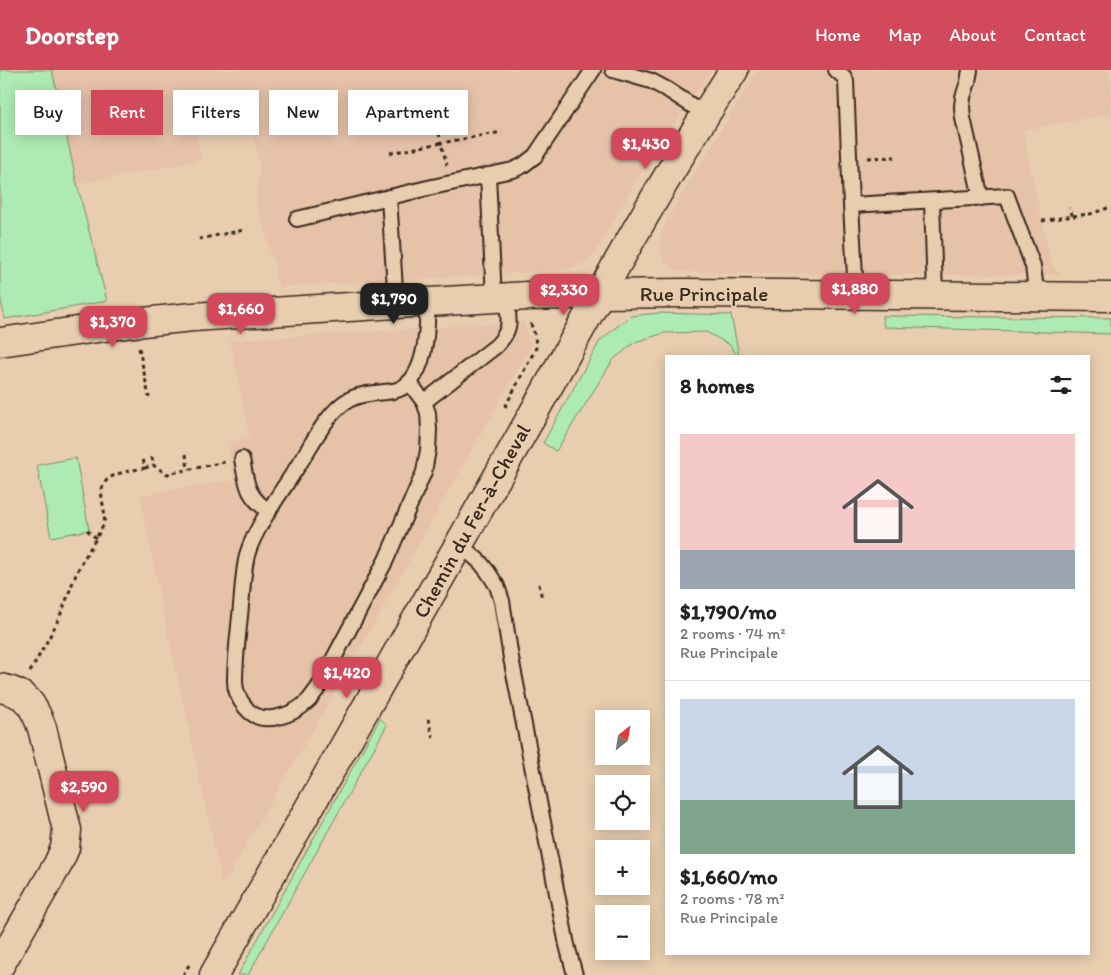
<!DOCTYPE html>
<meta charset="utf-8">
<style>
:root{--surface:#fff;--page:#f6f6f6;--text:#222;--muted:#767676;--line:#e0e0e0;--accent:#d1495b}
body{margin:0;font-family:Itim,sans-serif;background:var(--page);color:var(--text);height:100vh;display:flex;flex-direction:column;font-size:19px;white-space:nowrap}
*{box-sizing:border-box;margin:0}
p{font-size:16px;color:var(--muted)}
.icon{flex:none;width:28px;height:28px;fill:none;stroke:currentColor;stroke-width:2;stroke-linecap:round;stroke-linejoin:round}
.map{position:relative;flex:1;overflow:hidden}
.drawer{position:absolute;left:665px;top:285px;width:425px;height:600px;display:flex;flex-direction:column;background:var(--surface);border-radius:0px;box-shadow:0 2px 12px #0003}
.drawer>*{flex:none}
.guide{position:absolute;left:15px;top:20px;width:475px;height:45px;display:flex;gap:10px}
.needle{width:32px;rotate:30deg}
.fabs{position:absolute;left:595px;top:640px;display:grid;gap:10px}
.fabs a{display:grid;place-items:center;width:55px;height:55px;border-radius:0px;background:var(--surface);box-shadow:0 2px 12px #0003;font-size:25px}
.price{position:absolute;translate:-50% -42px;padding:0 11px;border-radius:10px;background:var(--accent);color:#fff;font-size:16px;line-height:32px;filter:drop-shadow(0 1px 2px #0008)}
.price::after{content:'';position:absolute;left:50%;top:30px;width:15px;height:11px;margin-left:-8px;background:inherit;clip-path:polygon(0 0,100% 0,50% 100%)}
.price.on{background:#222;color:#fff}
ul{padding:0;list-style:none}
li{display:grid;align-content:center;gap:10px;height:265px;padding:0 15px}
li+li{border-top:1px solid var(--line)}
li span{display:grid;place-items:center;height:155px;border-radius:0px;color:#555}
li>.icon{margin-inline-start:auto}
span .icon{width:90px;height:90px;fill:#fffc;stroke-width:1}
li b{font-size:21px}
h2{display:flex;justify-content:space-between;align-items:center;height:60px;padding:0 15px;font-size:21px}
.tag{padding:0 18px;border-radius:0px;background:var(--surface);box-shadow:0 2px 12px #0003;font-size:18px;line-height:45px}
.tag.on{background:var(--accent);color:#fff}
header{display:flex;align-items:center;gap:30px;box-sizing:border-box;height:70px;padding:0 25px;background:var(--accent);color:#fff}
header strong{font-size:24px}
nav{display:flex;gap:28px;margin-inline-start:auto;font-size:18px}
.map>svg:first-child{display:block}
.built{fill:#e6c2a9}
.green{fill:#adebb2;stroke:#748a68}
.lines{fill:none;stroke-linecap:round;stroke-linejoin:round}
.service-casing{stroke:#3b2a1e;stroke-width:18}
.minor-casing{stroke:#3b2a1e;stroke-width:31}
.tertiary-casing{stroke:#3b2a1e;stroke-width:31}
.secondary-casing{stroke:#3b2a1e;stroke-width:31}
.path{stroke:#3b2a1e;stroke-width:3;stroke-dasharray:4 4;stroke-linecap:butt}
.service{stroke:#e8cdaf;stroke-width:14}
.minor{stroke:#e8cdaf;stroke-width:28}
.tertiary{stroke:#e8cdaf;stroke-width:28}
.secondary{stroke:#e8cdaf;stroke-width:28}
.labels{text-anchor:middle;stroke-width:4;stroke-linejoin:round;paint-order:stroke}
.street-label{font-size:21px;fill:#3b2a1e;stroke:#e8cdaf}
</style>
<header>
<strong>Doorstep</strong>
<nav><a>Home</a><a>Map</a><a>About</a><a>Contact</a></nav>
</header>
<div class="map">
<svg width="1111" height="905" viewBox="0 0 1111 905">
<rect width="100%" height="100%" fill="#e8cdaf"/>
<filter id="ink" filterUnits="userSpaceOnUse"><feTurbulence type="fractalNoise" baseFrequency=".02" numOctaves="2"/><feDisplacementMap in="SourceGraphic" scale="10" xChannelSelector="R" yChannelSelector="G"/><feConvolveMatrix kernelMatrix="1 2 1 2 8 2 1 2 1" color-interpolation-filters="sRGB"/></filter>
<g filter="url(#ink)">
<!-- built -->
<g class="built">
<polygon points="52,0 711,0 660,74 634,114 601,173 592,186 584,193 576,197 565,200 278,217 276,202 256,131 260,95 250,53 196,65 202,90 77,114"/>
<polygon points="758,0 1109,0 1111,10 1111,44 1024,60 1030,99 1050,187 1054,198 1060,205 761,204 689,202 679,201 669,196 663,188 660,178 660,168 665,154 676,134"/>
<polygon points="523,252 532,274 342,610 223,815 159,523 140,426 179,418 234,410 227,372 250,369 230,270"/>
</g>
<!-- green -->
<g class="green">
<polygon points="0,0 52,0 77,114 107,231 5,249 0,226"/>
<polygon points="659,243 731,245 739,286 737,286 730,275 706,262 664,263 635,272 613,290 556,381 543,373 600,271 615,258 631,246"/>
<polygon points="882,246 1111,248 1111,264 884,257"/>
<polygon points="76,388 89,460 51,467 37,395"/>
<polygon points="380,648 387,655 248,905 238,905"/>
</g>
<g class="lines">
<!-- service casing -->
<g class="service-casing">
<g id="service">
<polyline points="613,0 651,11 668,20 705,44"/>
<polyline points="836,0 844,7 846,11 851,135"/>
<polyline points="970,0 968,12 963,27 962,37 963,48 981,128"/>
<polyline points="488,105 494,229"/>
<polyline points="389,127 396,234"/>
<polyline points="932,131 935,225"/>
<polyline points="297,149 432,117 513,100 522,96 535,86 593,0"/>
<polyline points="856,224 851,135 1007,126 1033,196 1035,212 1036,226"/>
<path d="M409 312 424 332 428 343 429 360 428 380 424 402 386 490 318 618C315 622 312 626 309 630 294 645 262 658 246 638 239 630 235 622 235 611 235 586 239 560 241 535 243 518 243 495 249 479 252 470 257 461 262 452 274 431 288 412 301 391 312 374 324 350 340 336 356 322 374 324 393 321 427 315 428 257 427 232"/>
<path d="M424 332 496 276C513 259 509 250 506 228"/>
<path d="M242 389C247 414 246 426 269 441"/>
<polyline points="458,476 472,485 480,492 488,502 497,516 502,531 511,588 567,875 575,905"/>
</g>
</g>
<!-- minor casing -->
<g class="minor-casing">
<path id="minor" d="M0 618C27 623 33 634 42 658L67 760 65 778 58 794 0 895"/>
</g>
<!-- tertiary casing -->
<g class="tertiary-casing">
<path id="tertiary" d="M214 905C314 729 415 553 515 376 586 250 654 122 734 0"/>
</g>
<!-- secondary casing -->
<g class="secondary-casing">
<polyline id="secondary" points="0,272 133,253 193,247 396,234 528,226 599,224 683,223 1111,227"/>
</g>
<!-- path -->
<g class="path">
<polyline points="439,63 441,73 502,62"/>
<polyline points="390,83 441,73 447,95"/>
<polyline points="868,88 895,87"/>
<polyline points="1073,146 1090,144 1111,137"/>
<polyline points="1042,151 1073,146 1069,138"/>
<polyline points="199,169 244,160"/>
<polyline points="139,278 149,327"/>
<polyline points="505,337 536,278 535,265 530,252"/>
<polyline points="186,384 188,400"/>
<polyline points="152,387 153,395"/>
<polyline points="145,398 153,395 167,404 225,392"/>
<polyline points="87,460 96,468"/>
<polyline points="539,514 542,529"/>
<path d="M30 602C41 582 53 562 62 541 68 527 72 512 79 498 86 484 96 470 103 455 109 440 95 425 106 411 112 403 134 400 145 398L143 388"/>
<polyline points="428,649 433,668"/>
<polyline points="183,905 189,895"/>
</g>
<!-- service -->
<use href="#service" class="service"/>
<!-- minor -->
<use href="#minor" class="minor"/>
<!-- tertiary -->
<use href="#tertiary" class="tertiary"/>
<!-- secondary -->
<use href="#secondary" class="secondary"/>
</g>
</g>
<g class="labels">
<!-- street labels -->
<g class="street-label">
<text x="704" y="231">Rue Principale</text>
<text transform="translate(472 451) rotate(-61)" y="7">Chemin du Fer-à-Cheval</text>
</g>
</g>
</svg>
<div class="fabs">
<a><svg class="needle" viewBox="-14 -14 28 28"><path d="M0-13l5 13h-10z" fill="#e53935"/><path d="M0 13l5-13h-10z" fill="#767676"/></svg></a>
<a><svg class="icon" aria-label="locate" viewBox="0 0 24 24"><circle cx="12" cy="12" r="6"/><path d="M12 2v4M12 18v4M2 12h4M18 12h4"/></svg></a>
<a>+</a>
<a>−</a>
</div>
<b class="price" style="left:646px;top:100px">$1,430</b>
<b class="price" style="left:855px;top:245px">$1,880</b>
<b class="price" style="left:564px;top:246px">$2,330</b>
<b class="price on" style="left:394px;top:255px">$1,790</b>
<b class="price" style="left:241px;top:265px">$1,660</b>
<b class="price" style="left:113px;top:278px">$1,370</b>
<b class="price" style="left:347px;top:629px">$1,420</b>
<b class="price" style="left:84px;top:743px">$2,590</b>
<div class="guide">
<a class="tag">Buy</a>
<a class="tag on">Rent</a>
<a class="tag">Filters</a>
<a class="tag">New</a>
<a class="tag">Apartment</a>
</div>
<section class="drawer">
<h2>8 homes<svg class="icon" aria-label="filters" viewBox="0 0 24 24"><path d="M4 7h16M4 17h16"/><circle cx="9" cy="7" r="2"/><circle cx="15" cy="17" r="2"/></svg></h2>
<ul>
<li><span style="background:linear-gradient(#f6c9c9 75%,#9aa5b1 0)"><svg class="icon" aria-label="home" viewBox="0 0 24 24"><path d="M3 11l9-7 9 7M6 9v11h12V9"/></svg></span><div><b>$1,790/mo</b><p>2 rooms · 74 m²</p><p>Rue Principale</p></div></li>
<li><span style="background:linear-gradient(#c9d6e8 65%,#7fa58c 0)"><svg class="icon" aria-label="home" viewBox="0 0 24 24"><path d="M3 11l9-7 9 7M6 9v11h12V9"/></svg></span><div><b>$1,660/mo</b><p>2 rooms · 78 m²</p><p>Rue Principale</p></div></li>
</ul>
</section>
</div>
